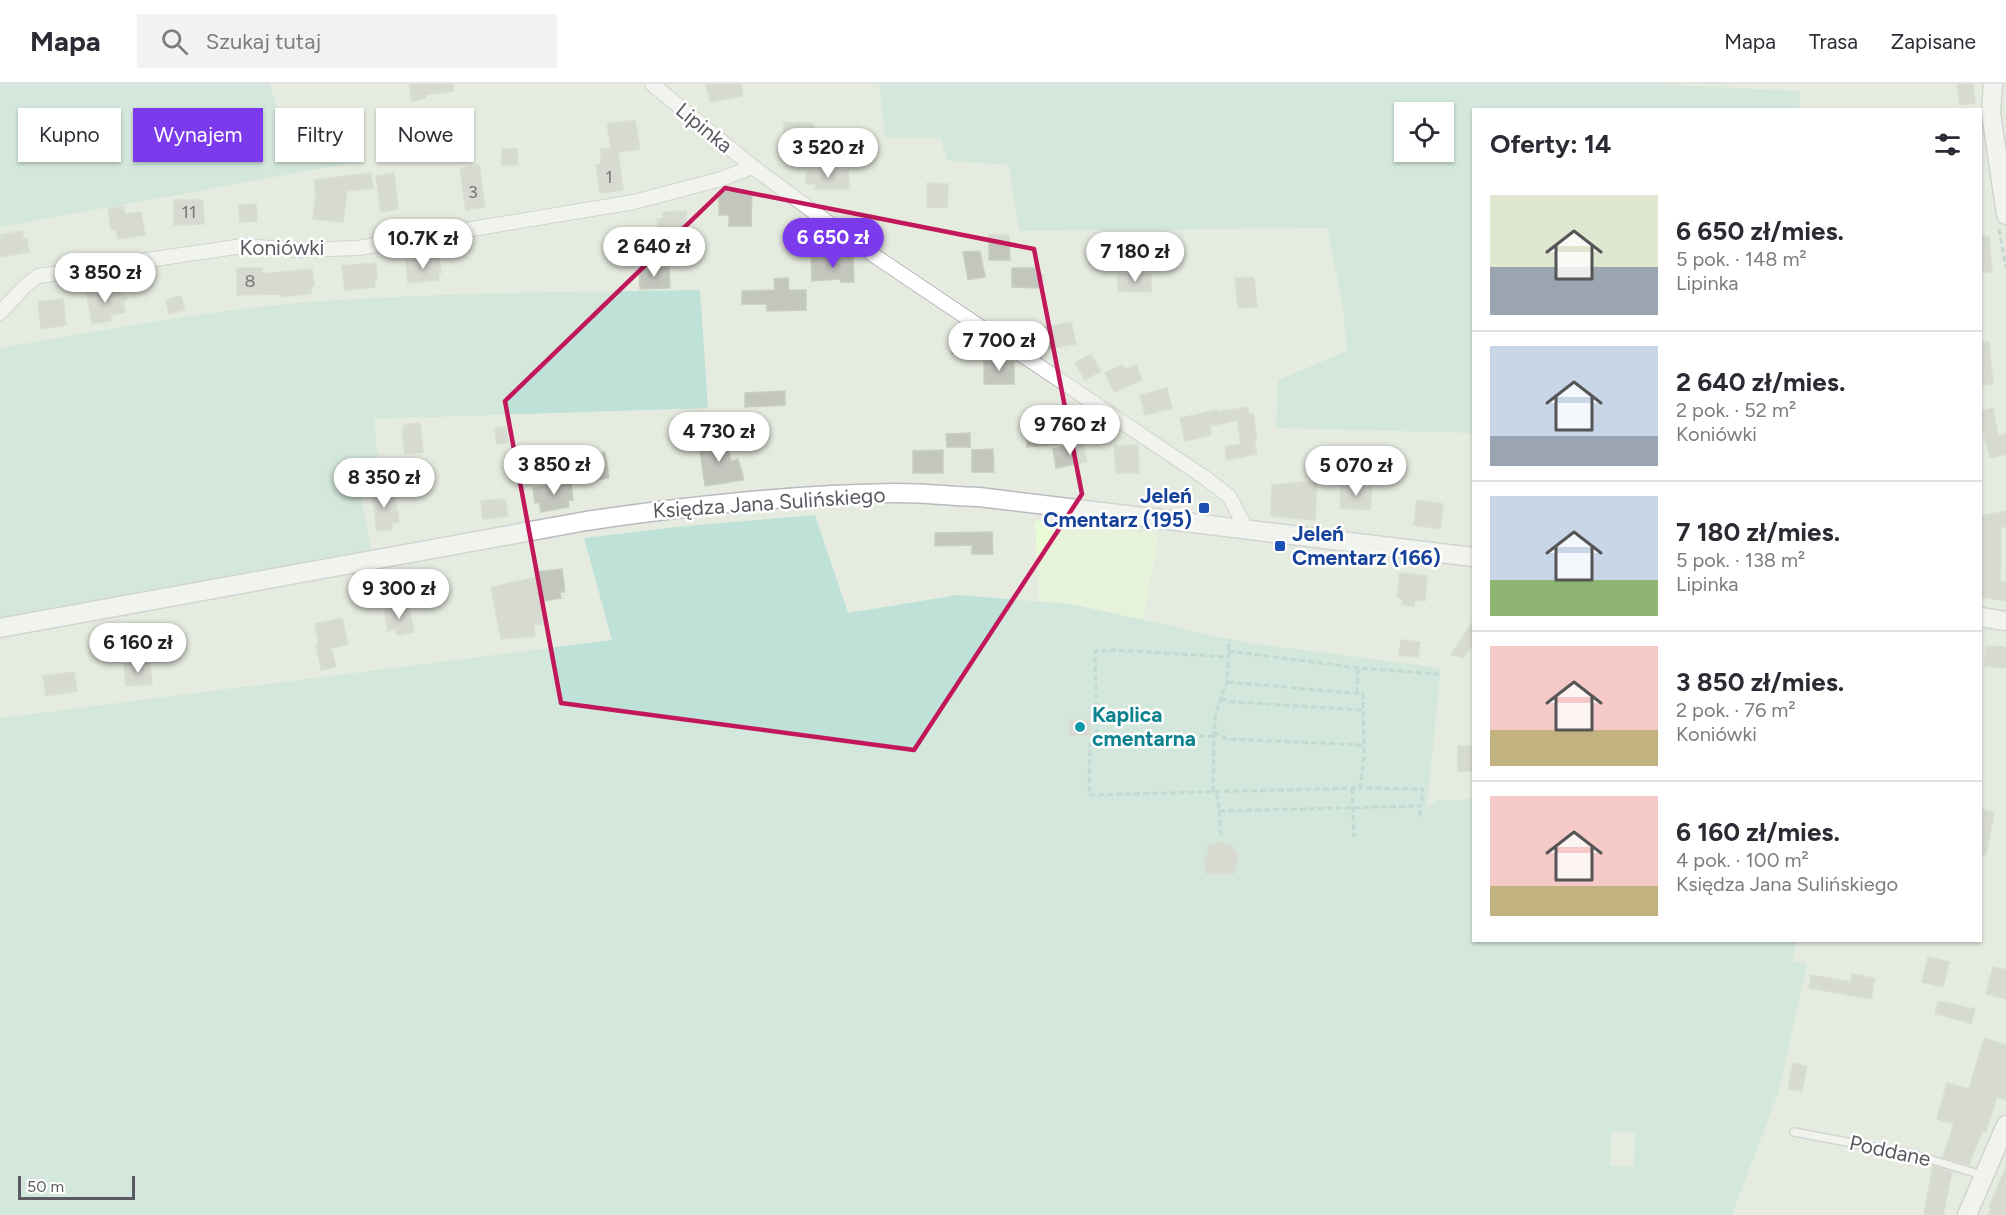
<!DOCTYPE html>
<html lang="pl">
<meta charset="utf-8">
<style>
:root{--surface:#fff;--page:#f2f2f3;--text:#2b2b33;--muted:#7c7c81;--line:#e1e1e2;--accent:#7c3aed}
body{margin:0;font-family:Figtree,sans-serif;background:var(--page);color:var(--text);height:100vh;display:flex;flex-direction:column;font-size:22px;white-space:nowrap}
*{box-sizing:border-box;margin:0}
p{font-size:20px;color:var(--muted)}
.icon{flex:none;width:33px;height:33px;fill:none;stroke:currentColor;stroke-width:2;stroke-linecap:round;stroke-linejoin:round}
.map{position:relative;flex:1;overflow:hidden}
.sheet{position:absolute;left:1472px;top:24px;width:510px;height:834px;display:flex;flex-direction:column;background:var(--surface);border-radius:0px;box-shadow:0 2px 4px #0004}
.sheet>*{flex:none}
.hud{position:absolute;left:18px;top:24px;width:570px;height:54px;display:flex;gap:12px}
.buttons{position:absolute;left:1394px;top:18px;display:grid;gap:12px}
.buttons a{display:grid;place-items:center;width:60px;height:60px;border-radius:0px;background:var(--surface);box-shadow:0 2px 4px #0004;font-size:30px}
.scale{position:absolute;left:18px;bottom:15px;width:117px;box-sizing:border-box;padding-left:6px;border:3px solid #5b5961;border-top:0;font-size:16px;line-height:21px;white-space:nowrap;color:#5b5961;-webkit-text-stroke:4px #fff;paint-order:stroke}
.price{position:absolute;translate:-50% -51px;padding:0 14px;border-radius:21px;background:#fff;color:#222;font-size:20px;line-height:39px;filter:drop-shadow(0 2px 3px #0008)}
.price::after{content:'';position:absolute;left:50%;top:36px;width:18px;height:14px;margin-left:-9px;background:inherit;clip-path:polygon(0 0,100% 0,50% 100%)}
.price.on{background:var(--accent);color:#fff}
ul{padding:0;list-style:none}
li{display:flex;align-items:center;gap:18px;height:150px;padding:0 18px}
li+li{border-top:2px solid var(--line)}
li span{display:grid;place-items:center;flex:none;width:168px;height:120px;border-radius:0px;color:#555}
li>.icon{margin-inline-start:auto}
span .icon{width:72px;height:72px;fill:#fffc;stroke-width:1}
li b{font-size:26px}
h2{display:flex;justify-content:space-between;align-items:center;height:72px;padding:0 18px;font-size:26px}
.chip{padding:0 21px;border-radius:0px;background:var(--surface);box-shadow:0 2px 4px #0004;font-size:21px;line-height:54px}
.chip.on{background:var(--accent);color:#fff}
header{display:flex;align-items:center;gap:36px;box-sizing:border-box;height:84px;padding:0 30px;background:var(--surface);border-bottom:2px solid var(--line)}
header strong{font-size:28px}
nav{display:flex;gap:33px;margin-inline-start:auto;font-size:21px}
.search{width:420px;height:54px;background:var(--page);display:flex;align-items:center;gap:15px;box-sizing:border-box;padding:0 21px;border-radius:0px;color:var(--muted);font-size:22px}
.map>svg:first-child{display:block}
.commercial{fill:#e8fbd5}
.green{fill:#bee2d8;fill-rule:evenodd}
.building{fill:#c3c6bd;stroke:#c9cfbf;stroke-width:1.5}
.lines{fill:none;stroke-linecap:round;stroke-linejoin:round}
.service-casing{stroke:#bbb8bf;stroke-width:10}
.minor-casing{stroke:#bbb8bf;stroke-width:16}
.tertiary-casing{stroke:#bbb8bf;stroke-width:21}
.path{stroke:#99c4c5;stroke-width:3;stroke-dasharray:6 3;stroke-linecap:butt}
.service{stroke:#fff;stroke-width:7}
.minor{stroke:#fff;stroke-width:14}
.tertiary{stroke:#fff;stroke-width:18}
.marked{fill:none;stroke:#c2185b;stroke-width:4.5;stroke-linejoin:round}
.transit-dot{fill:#1a4fb4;stroke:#fff;stroke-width:2}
.culture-dot{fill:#0f9aa8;stroke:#fff;stroke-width:2}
.labels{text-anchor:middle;stroke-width:5;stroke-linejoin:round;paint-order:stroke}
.number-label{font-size:18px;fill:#757478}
.street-label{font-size:21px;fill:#5b5961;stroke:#fff}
.transit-label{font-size:21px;font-weight:bold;fill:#164399;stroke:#fff;text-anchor:end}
.culture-label{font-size:21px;font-weight:bold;fill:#0d838f;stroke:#fff;text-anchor:start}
</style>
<header>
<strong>Mapa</strong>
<div class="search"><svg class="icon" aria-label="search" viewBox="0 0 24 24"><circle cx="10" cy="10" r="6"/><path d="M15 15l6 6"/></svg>Szukaj tutaj</div>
<nav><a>Mapa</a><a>Trasa</a><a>Zapisane</a></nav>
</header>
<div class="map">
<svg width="2006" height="1131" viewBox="0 0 2006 1131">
<rect width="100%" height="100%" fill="#e6ebe0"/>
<!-- commercial -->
<polygon class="commercial" points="1035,437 1159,450 1143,536 1071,520 1039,518"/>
<!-- green -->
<g class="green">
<polygon points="0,0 270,0 284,45 356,35 363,77 0,143"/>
<path d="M879 0H1646L1800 7 1799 25 1473 26V349L1276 344 1278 296 1347 267 1343 223 1327 144 1019 147 1009 81 948 77 940 54H885ZM1404 28H1443V68H1404Z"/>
<path d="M700 206 708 324 374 335 378 374 354 377 372 467 0 534V264C103 246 206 226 310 218 440 208 570 208 700 206Z"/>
<path d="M815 431 848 529 957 511 1071 520 1243 558 1441 584 1427 724 1437 716 1473 715V856L1796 857 1793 877 1807 880 1779 1007 1732 1131H0V634L612 556 584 454 676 443ZM1611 1048 1635 1049 1634 1082H1610Z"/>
</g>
<!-- building -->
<g class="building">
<polygon points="409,0 453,0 453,7 426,11 426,14 412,17"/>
<polygon points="706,0 741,0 743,12 710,18"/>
<polygon points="1957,0 1973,0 1975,19 1960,21"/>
<polygon points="635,36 640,65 618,68 623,106 600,109 596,81 601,80 601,65 611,65 607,40"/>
<polygon points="784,39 813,39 814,58 784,58"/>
<polygon points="502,65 517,65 518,81 502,81"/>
<polygon points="479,81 485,123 466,126 460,85"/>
<polygon points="848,86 849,105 815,105 815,100 806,100 806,87"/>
<polygon points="371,89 373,104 347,107 343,138 313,135 316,111 314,96"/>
<polygon points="394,89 398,125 381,128 376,92"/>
<polygon points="927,99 948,100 947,124 927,123"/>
<polygon points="719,107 752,108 751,142 729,142 729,131 719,131"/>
<polygon points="174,116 203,116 204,140 174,141"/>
<polygon points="256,120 257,137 240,138 239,121"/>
<polygon points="123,122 125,130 141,128 145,151 118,155 116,145 111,146 108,125"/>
<polygon points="686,127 687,147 658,148 657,135 663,134 663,128"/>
<polygon points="22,147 24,155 27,155 29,168 0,173 0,151"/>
<polygon points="989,151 1009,151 1010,176 989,176"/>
<polygon points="1980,152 1989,152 1992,188 1980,188"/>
<polygon points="980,167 985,193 968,196 963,168"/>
<polygon points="439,172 441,189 438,189 439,196 408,199 406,176"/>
<polygon points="853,172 854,198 841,198 841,195 812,197 811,174"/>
<polygon points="376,179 377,195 374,195 375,203 345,206 342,182"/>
<polygon points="669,183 670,204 640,205 639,184"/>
<polygon points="237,184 262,184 262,190 312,185 314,202 311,202 311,209 281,213 281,210 237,211"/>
<polygon points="1012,184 1036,184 1035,190 1043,191 1042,204 1012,203"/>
<polygon points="1118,190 1151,190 1151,208 1118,207"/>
<polygon points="1254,193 1257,223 1238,224 1235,194"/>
<polygon points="788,194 789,206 806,206 806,226 767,227 767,220 742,220 742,207 775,206 774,195"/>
<polygon points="102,202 103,209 121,206 121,210 128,214 123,219 125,228 110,231 111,237 92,240 86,204"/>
<polygon points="181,212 185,226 169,230 166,216"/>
<polygon points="63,215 66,241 41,245 38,218"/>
<polygon points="1071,238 1076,260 1048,265 1044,243"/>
<polygon points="970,247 972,268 952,270 951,253 957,253 956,249"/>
<polygon points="1980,258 1989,258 1993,300 1980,301"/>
<polygon points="1091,270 1101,287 1085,296 1075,279"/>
<rect x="984" y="277" width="30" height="23"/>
<polygon points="1122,281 1125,286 1136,281 1142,296 1114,308 1105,289"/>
<polygon points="1167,304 1172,324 1145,331 1140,311"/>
<polygon points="785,307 785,321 745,323 745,309"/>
<polygon points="1248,323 1249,330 1253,330 1257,354 1254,354 1257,370 1227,376 1225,363 1241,360 1237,336 1210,342 1211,351 1185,357 1180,334 1217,326 1218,328"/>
<polygon points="1993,324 1998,352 2006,350 2006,370 1990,374 1982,340 1980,340 1980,327"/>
<polygon points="420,339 423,368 405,370 402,346 404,345 404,341"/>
<polygon points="1056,341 1057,360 1027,363 1026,343"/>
<polygon points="506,343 508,359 497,360 495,344"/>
<polygon points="970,349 970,363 947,363 946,350"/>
<polygon points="726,353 731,377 738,375 744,396 705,402 699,360"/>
<polygon points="1083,359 1087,378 1056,384 1053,365"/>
<polygon points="1138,361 1139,389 1116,389 1114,362"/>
<polygon points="993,365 994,388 972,388 972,366"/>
<polygon points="943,366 943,389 913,389 913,367"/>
<polygon points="605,368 609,394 586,398 582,372"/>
<polygon points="571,398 573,416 568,417 569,423 541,428 539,418 535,419 533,404"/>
<polygon points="1303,398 1317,399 1315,436 1271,432 1272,401"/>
<polygon points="383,401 385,414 395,412 399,438 392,439 392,445 377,447 371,403"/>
<polygon points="1341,401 1372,403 1370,426 1340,424"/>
<polygon points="505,415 508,432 483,435 481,417"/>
<polygon points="1417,416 1443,420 1440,445 1414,441"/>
<polygon points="2006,427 2006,442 2001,444 2000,498 2006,499 2006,517 1980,513 1980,432"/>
<polygon points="992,448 993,470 972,470 972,461 935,462 935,449"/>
<polygon points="562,485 565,508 560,508 561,514 541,517 543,540 534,540 535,552 501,555 491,503 538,493 537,488"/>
<polygon points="1400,489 1427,492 1425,517 1415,516 1414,523 1402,521 1403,515 1397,514"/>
<polygon points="408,520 414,548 397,551 395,545 388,547 384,526"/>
<polygon points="342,534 348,560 331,564 336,583 321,586 316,561 319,560 315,540"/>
<polygon points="1473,537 1473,559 1463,574 1451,571"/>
<polygon points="1401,556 1420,558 1418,573 1399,571"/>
<polygon points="1986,562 2006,563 2006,584 1985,582"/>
<polygon points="150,578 152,600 126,602 124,580"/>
<polygon points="74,588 77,607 46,612 43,592"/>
<polygon points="1069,636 1091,637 1090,651 1069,651"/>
<rect x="1458" y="662" width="15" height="25"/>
<polygon points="1980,725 1994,728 1986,771 1980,770"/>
<polygon points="1219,758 1233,761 1232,764 1238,768 1234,790 1206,790 1203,773 1209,769 1207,761"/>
<polygon points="1928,873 1949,878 1943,903 1922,898"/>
<polygon points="1993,883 2006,886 2006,915 1986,910"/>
<polygon points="1852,890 1875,894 1871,915 1809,904 1811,891 1851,898"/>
<polygon points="1938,917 1975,925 1971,939 1935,930"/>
<polygon points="1984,954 2006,961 2006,1016 1997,1013 1986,1048 1982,1047 1969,1081 1943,1073 1954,1040 1937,1035 1947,999 1969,1005"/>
<polygon points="1793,979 1807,982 1802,1007 1788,1005"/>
<polygon points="1933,1082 1952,1088 1943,1131 1924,1131"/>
<polygon points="2006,1083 2006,1131 1988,1131 1991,1124 1989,1123"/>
</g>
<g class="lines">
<!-- service casing -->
<g class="service-casing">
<polyline id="service" points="1794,1048 1916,1071 1982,1091"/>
</g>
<!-- minor casing -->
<g class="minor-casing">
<g id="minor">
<polyline points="652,0 753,83 857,160 1204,393 1229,412 1247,446"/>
<polyline points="0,229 25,202 38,192 243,162 300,166 358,164 634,118 721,95 753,83"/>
</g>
</g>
<!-- tertiary casing -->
<g class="tertiary-casing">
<g id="tertiary">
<polyline points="1993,0 1991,29 2006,131"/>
<polyline points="1980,533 2006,537"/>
<path d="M0 544 586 437C688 422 793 410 896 409 924 409 952 412 979 413L1473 473"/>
<polyline points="1967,1131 2006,1041"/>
</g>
</g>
<!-- path -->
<g class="path">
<polyline points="1999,145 2006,184"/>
<polyline points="1228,567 1358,584 1439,590"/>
<polyline points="1357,609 1358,584"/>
<polyline points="1221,615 1234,618 1362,626"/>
<polyline points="1214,648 1227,655 1363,661"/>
<polyline points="1097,651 1090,658 1089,711 1360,704 1364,671 1363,610 1227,598"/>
<polyline points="1214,652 1097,651 1095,567 1116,566 1228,573"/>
<polyline points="1352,704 1354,753"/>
<polyline points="1219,727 1421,722 1423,705 1360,704"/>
<polyline points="1420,732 1421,722"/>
<polyline points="1221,751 1218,713 1213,707 1214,648 1216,629 1227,598 1229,555"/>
</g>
<!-- service -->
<use href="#service" class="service"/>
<!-- minor -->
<use href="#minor" class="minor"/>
<!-- tertiary -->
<use href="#tertiary" class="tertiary"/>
</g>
<!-- marked area -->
<path d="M0 0H2006V1131H0ZM725 104 1034 165 1082 410 914 666 561 619 505 317Z" fill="#e6ebe0" fill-opacity=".55" fill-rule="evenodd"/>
<path class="marked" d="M725 104 1034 165 1082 410 914 666 561 619 505 317Z"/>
<!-- markers -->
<g class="transit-dot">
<rect x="1198" y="418" width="12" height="12" rx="3"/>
<rect x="1274" y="456" width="12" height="12" rx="3"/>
</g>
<circle class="culture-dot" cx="1080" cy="643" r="6"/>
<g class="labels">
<!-- number labels -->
<g class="number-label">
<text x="609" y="99">1</text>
<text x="473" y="114">3</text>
<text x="189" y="134">11</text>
<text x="250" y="203">8</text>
</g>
<!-- street labels -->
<g class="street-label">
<text transform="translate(704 44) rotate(39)" y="7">Lipinka</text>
<text x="282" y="171">Koniówki</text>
<text transform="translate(769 419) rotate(-4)" y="7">Księdza Jana Sulińskiego</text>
<text transform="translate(1890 1067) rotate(12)" y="7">Poddane</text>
</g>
<!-- transit labels -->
<g class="transit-label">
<text x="1192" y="419">Jeleń<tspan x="1192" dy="24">Cmentarz (195)</tspan></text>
<text x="1292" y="457" text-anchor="start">Jeleń<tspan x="1292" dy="24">Cmentarz (166)</tspan></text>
</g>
<!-- culture labels -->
<g class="culture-label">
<text x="1092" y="638">Kaplica<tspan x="1092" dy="24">cmentarna</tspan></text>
</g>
</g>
</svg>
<div class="buttons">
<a><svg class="icon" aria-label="locate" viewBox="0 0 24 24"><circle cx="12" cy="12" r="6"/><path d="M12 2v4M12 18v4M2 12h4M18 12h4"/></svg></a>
</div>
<div class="scale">50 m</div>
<b class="price" style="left:828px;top:95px">3 520 zł</b>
<b class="price on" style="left:833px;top:185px">6 650 zł</b>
<b class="price" style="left:423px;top:186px">10.7K zł</b>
<b class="price" style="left:654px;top:194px">2 640 zł</b>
<b class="price" style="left:1135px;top:199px">7 180 zł</b>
<b class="price" style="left:105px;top:220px">3 850 zł</b>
<b class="price" style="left:999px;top:288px">7 700 zł</b>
<b class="price" style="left:1070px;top:372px">9 760 zł</b>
<b class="price" style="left:719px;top:379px">4 730 zł</b>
<b class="price" style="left:554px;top:412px">3 850 zł</b>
<b class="price" style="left:1356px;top:413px">5 070 zł</b>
<b class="price" style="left:384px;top:425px">8 350 zł</b>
<b class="price" style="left:399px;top:536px">9 300 zł</b>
<b class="price" style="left:138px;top:590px">6 160 zł</b>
<div class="hud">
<a class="chip">Kupno</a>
<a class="chip on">Wynajem</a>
<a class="chip">Filtry</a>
<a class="chip">Nowe</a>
</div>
<section class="sheet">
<h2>Oferty: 14<svg class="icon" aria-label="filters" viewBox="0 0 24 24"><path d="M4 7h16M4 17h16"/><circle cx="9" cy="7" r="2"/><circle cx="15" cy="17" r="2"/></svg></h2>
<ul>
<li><span style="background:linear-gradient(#dfe7d0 60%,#9aa5b1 0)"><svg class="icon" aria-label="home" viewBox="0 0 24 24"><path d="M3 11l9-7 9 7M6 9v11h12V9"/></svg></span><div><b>6 650 zł/mies.</b><p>5 pok. · 148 m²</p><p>Lipinka</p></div></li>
<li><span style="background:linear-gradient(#c9d6e8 75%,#9aa5b1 0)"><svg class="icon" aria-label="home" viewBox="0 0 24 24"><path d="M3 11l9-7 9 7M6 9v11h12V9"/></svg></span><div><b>2 640 zł/mies.</b><p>2 pok. · 52 m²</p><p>Koniówki</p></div></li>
<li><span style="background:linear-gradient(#c9d6e8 70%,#8fb573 0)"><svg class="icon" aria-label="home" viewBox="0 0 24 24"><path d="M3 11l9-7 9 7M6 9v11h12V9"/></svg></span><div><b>7 180 zł/mies.</b><p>5 pok. · 138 m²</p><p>Lipinka</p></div></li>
<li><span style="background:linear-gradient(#f6c9c9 70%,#c2b280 0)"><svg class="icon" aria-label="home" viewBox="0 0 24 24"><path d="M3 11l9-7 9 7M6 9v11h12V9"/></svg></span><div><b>3 850 zł/mies.</b><p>2 pok. · 76 m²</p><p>Koniówki</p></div></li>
<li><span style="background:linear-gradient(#f6c9c9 75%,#c2b280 0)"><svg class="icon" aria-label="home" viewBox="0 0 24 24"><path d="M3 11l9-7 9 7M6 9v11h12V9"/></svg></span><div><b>6 160 zł/mies.</b><p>4 pok. · 100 m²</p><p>Księdza Jana Sulińskiego</p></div></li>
</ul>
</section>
</div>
